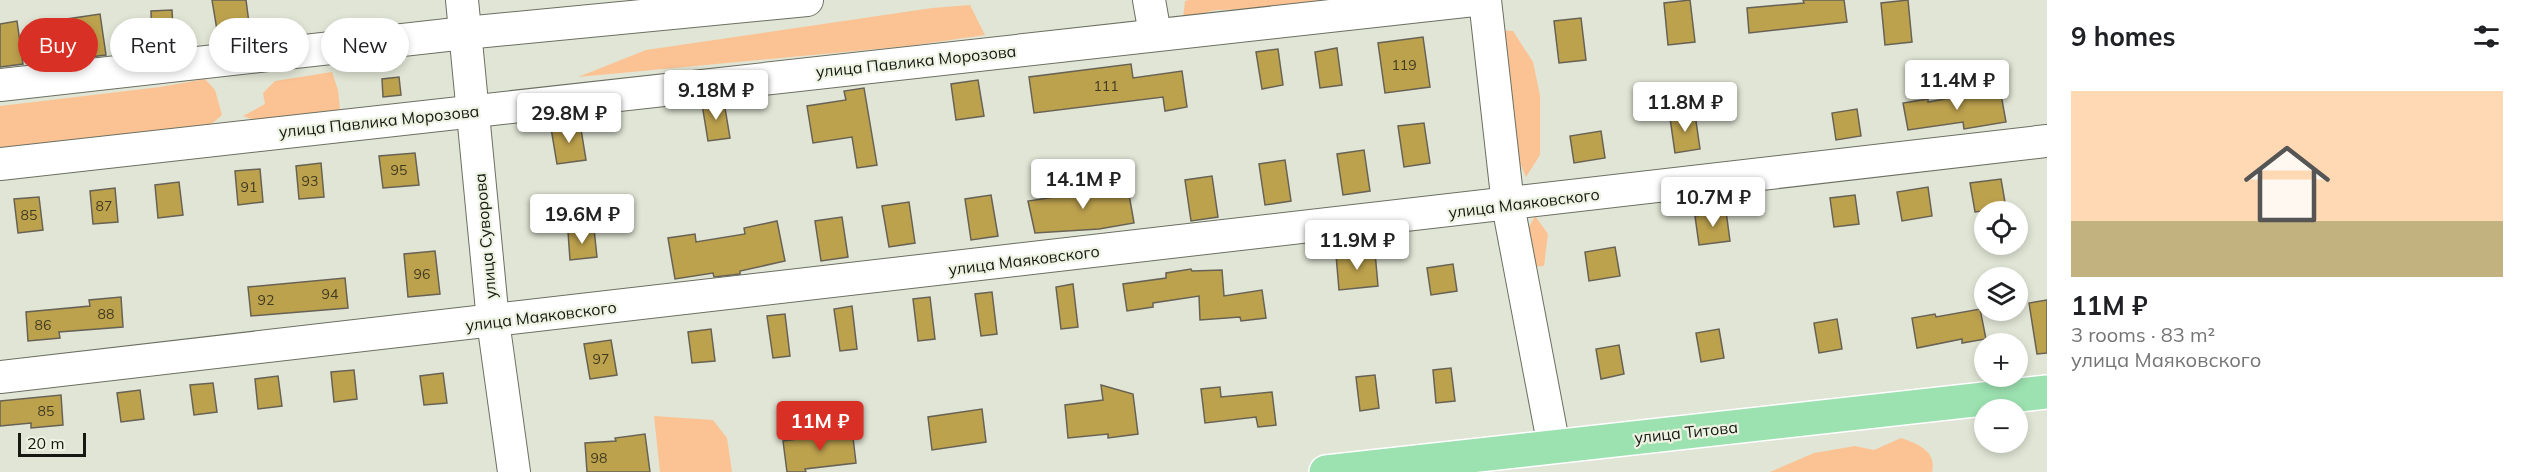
<!DOCTYPE html>
<meta charset="utf-8">
<style>
:root{--surface:#fff;--page:#f2f2f2;--text:#202124;--muted:#757577;--line:#e0e0e0;--accent:#d93025}
body{margin:0;font-family:Mulish,sans-serif;background:var(--page);color:var(--text);height:100vh;display:flex;flex-direction:column;font-size:22px;white-space:nowrap}
*{box-sizing:border-box;margin:0}
p{font-size:20px;color:var(--muted)}
.icon{flex:none;width:33px;height:33px;fill:none;stroke:currentColor;stroke-width:2;stroke-linecap:round;stroke-linejoin:round}
.map{position:relative;flex:1;overflow:hidden}
.details{display:flex;flex-direction:column;background:var(--surface);width:480px}
.details>*{flex:none}
.hud{position:absolute;left:18px;top:18px;width:570px;height:54px;display:flex;gap:12px}
.buttons{position:absolute;left:1974px;top:201px;display:grid;gap:12px}
.buttons a{display:grid;place-items:center;width:54px;height:54px;border-radius:50%;background:var(--surface);box-shadow:0 3px 9px #0003;font-size:30px}
.scale{position:absolute;left:18px;bottom:15px;width:68px;box-sizing:border-box;padding-left:6px;border:3px solid #161812;border-top:0;font-size:16px;line-height:21px;white-space:nowrap;color:#161812;-webkit-text-stroke:4px #edf3e2;paint-order:stroke}
.price{position:absolute;translate:-50% -51px;padding:0 14px;border-radius:6px;background:#fff;color:#222;font-size:20px;line-height:39px;filter:drop-shadow(0 2px 3px #0008)}
.price::after{content:'';position:absolute;left:50%;top:36px;width:18px;height:14px;margin-left:-9px;background:inherit;clip-path:polygon(0 0,100% 0,50% 100%)}
.price.active{background:var(--accent);color:#fff}
ul{padding:0;list-style:none}
li{display:grid;align-content:center;gap:12px;height:318px;padding:0 24px}
li+li{border-top:2px solid var(--line)}
li span{display:grid;place-items:center;height:186px;border-radius:0px;color:#555}
li>.icon{margin-inline-start:auto}
span .icon{width:108px;height:108px;fill:#fffc;stroke-width:1}
li b{font-size:26px}
h2{display:flex;justify-content:space-between;align-items:center;height:72px;padding:0 24px;font-size:26px}
.pill{padding:0 21px;border-radius:27px;background:var(--surface);box-shadow:0 3px 9px #0003;font-size:21px;line-height:54px}
.pill.active{background:var(--accent);color:#fff}
main{display:flex;flex:1;min-height:0}
.map>svg:first-child{display:block}
.green{fill:#fbc393}
.building{fill:#bda24e;stroke:#676254;stroke-width:1.5}
.lines{fill:none;stroke-linecap:round;stroke-linejoin:round}
.minor-casing{stroke:#6b6f61;stroke-width:34}
.major-casing{stroke:#fff;stroke-width:36}
.minor{stroke:#fff;stroke-width:32}
.major{stroke:#9ce1b0;stroke-width:33}
.labels{text-anchor:middle;stroke-width:4.5;stroke-linejoin:round;paint-order:stroke}
.number-label{font-size:14px;fill:#403a21}
.street-label{font-size:16px;fill:#161812;stroke:#edf3e2}
</style>
<main>
<div class="map">
<svg width="2047" height="472" viewBox="0 0 2047 472">
<rect width="100%" height="100%" fill="#e0e5d5"/>
<!-- green -->
<g class="green">
<polygon points="1189,0 1397,0 1358,7 1216,10 1183,18 1185,1"/>
<polygon points="970,5 985,35 909,46 578,77 646,50 932,8"/>
<polygon points="1499,30 1513,31 1533,62 1540,95 1540,155 1526,177 1512,144"/>
<path d="M332 72 338 90 340 109C310 117 274 128 243 116L265 104 263 93 275 81Z"/>
<polygon points="205,79 215,90 222,115 208,127 0,158 0,106 160,87"/>
<polygon points="1535,216 1548,234 1544,266 1531,267 1524,236"/>
<polygon points="654,416 713,420 727,438 732,472 660,472"/>
<path d="M1901 438C1918 444 1937 451 1932 472H1770L1814 453 1855 446 1874 450Z"/>
</g>
<!-- building -->
<g class="building">
<polygon points="212,0 246,0 251,38 219,42"/>
<polygon points="1690,0 1695,42 1668,45 1664,3"/>
<polygon points="1803,0 1844,0 1847,22 1749,33 1747,8 1804,3"/>
<polygon points="1908,0 1912,42 1885,45 1881,3"/>
<polygon points="172,10 174,46 152,47 151,11"/>
<polygon points="100,14 106,55 73,59 67,19"/>
<polygon points="1581,18 1586,60 1559,63 1554,21"/>
<polygon points="17,21 23,64 0,67 0,24"/>
<polygon points="1423,37 1430,87 1385,93 1378,43"/>
<polygon points="1337,48 1342,85 1320,88 1315,52"/>
<polygon points="1278,49 1283,85 1262,89 1256,52"/>
<polygon points="1131,64 1133,78 1182,71 1187,107 1165,111 1163,97 1034,113 1029,77"/>
<polygon points="399,77 401,95 383,97 382,79"/>
<polygon points="978,80 984,116 956,120 951,84"/>
<polygon points="864,88 877,165 857,168 852,137 813,143 807,106 846,100 844,91"/>
<polygon points="2000,89 2006,122 1964,129 1963,122 1908,130 1903,103 1928,99 1928,102"/>
<polygon points="724,102 730,138 708,141 702,104"/>
<polygon points="1857,109 1861,136 1836,140 1832,113"/>
<polygon points="1695,114 1700,149 1675,153 1670,118"/>
<polygon points="580,123 586,160 557,164 551,128"/>
<polygon points="1424,123 1430,163 1404,167 1398,126"/>
<polygon points="1601,131 1605,158 1574,163 1570,136"/>
<polygon points="1364,150 1370,191 1343,195 1337,154"/>
<polygon points="415,153 419,185 383,188 379,156"/>
<polygon points="1285,160 1291,201 1265,205 1259,164"/>
<polygon points="321,163 324,197 299,199 296,166"/>
<polygon points="260,169 263,202 238,205 235,171"/>
<polygon points="1212,176 1218,217 1191,221 1185,180"/>
<polygon points="2001,179 2006,208 1975,212 1970,183"/>
<polygon points="179,182 183,215 158,218 155,185"/>
<polygon points="1127,183 1134,223 1099,229 1035,233 1028,201 1087,192 1087,190"/>
<polygon points="1928,187 1932,216 1902,221 1897,192"/>
<polygon points="115,188 118,222 93,224 90,191"/>
<polygon points="991,195 998,236 971,240 965,199"/>
<polygon points="1855,195 1859,224 1834,227 1830,198"/>
<polygon points="39,197 43,230 18,233 14,199"/>
<polygon points="909,202 915,243 889,247 882,206"/>
<polygon points="1726,211 1730,241 1699,245 1695,216"/>
<polygon points="842,217 848,257 821,261 815,221"/>
<polygon points="777,221 785,261 740,271 740,274 714,277 713,273 675,279 668,238 695,234 696,242 745,234 744,228"/>
<polygon points="594,229 597,257 570,260 568,232"/>
<polygon points="1615,247 1620,276 1589,281 1585,252"/>
<polygon points="435,251 440,294 408,297 404,254"/>
<polygon points="1375,252 1378,286 1339,290 1336,255"/>
<polygon points="1453,264 1457,291 1431,295 1427,268"/>
<polygon points="1191,269 1192,271 1222,270 1224,296 1262,290 1266,318 1241,321 1240,317 1200,320 1199,296 1153,303 1153,307 1127,311 1123,284 1166,278 1166,273"/>
<polygon points="345,278 348,308 251,316 248,287"/>
<polygon points="1073,284 1078,327 1061,329 1056,287"/>
<polygon points="992,292 997,334 981,336 975,294"/>
<polygon points="121,297 123,327 59,332 60,338 28,341 26,312 90,306 89,300"/>
<polygon points="930,297 935,339 918,341 913,299"/>
<polygon points="2047,300 2047,353 2037,354 2029,303"/>
<polygon points="852,306 857,349 840,351 834,309"/>
<polygon points="1980,309 1986,339 1962,343 1962,339 1917,348 1912,318 1935,314 1936,317"/>
<polygon points="785,314 790,356 773,358 767,316"/>
<polygon points="1837,319 1842,349 1819,353 1814,323"/>
<polygon points="711,329 715,361 692,363 688,332"/>
<polygon points="1719,329 1724,358 1701,362 1696,333"/>
<polygon points="611,340 617,375 590,379 584,344"/>
<polygon points="1619,345 1624,374 1601,379 1596,349"/>
<polygon points="1451,368 1455,401 1436,403 1433,370"/>
<polygon points="354,370 357,399 334,402 331,372"/>
<polygon points="443,373 447,403 424,405 420,376"/>
<polygon points="1375,375 1379,408 1360,411 1356,377"/>
<polygon points="278,376 282,406 258,409 255,379"/>
<polygon points="213,383 217,412 194,415 190,385"/>
<polygon points="1101,385 1133,394 1138,434 1108,438 1108,434 1068,438 1065,405 1103,400"/>
<polygon points="1220,387 1221,397 1272,392 1276,425 1258,427 1256,417 1205,423 1201,389"/>
<polygon points="140,390 144,419 121,422 117,393"/>
<polygon points="61,395 63,425 31,428 31,423 0,426 0,401"/>
<polygon points="982,409 986,442 932,450 928,417"/>
<polygon points="852,429 856,463 805,469 806,472 787,472 783,441 834,434 834,432"/>
<polygon points="645,434 650,472 587,472 585,443 616,441 615,438"/>
</g>
<g class="lines">
<!-- minor casing -->
<g class="minor-casing">
<g id="minor">
<polyline points="462,0 493,321 514,472"/>
<polyline points="1149,0 1155,34"/>
<polyline points="1485,0 1508,205 1554,447"/>
<polyline points="0,85 465,33 807,0"/>
<polyline points="0,164 1474,0"/>
<polyline points="0,377 2047,141"/>
</g>
</g>
<!-- major casing -->
<g class="major-casing">
<polyline id="major" points="1326,472 2047,392"/>
</g>
<!-- minor -->
<use href="#minor" class="minor"/>
<!-- major -->
<use href="#major" class="major"/>
</g>
<g class="labels">
<!-- number labels -->
<g class="number-label">
<text x="1404" y="70">119</text>
<text x="1106" y="91">111</text>
<text x="399" y="175">95</text>
<text x="310" y="186">93</text>
<text x="249" y="192">91</text>
<text x="104" y="211">87</text>
<text x="29" y="220">85</text>
<text x="422" y="279">96</text>
<text x="330" y="299">94</text>
<text x="266" y="305">92</text>
<text x="106" y="319">88</text>
<text x="43" y="330">86</text>
<text x="601" y="364">97</text>
<text x="46" y="416">85</text>
<text x="599" y="463">98</text>
</g>
<!-- street labels -->
<g class="street-label">
<text transform="translate(916 61) rotate(-6)" y="6">улица Павлика Морозова</text>
<text transform="translate(379 121) rotate(-6)" y="6">улица Павлика Морозова</text>
<text transform="translate(1524 203) rotate(-7)" y="6">улица Маяковского</text>
<text transform="translate(485 236) rotate(-95)" y="6">улица Суворова</text>
<text transform="translate(1024 260) rotate(-7)" y="6">улица Маяковского</text>
<text transform="translate(541 316) rotate(-7)" y="6">улица Маяковского</text>
<text transform="translate(1686 432) rotate(-6)" y="6">улица Титова</text>
</g>
</g>
</svg>
<div class="buttons">
<a><svg class="icon" aria-label="locate" viewBox="0 0 24 24"><circle cx="12" cy="12" r="6"/><path d="M12 2v4M12 18v4M2 12h4M18 12h4"/></svg></a>
<a><svg class="icon" aria-label="layers" viewBox="0 0 24 24"><path d="M12 4l9 5-9 5-9-5zM3 14l9 5 9-5"/></svg></a>
<a>+</a>
<a>−</a>
</div>
<div class="scale">20 m</div>
<b class="price" style="left:1957px;top:111px">11.4M ₽</b>
<b class="price" style="left:716px;top:121px">9.18M ₽</b>
<b class="price" style="left:1685px;top:133px">11.8M ₽</b>
<b class="price" style="left:569px;top:144px">29.8M ₽</b>
<b class="price" style="left:1083px;top:210px">14.1M ₽</b>
<b class="price" style="left:1713px;top:228px">10.7M ₽</b>
<b class="price" style="left:582px;top:245px">19.6M ₽</b>
<b class="price" style="left:1357px;top:271px">11.9M ₽</b>
<b class="price active" style="left:820px;top:452px">11M ₽</b>
<div class="hud">
<a class="pill active">Buy</a>
<a class="pill">Rent</a>
<a class="pill">Filters</a>
<a class="pill">New</a>
</div>
</div>
<section class="details">
<h2>9 homes<svg class="icon" aria-label="filters" viewBox="0 0 24 24"><path d="M4 7h16M4 17h16"/><circle cx="9" cy="7" r="2"/><circle cx="15" cy="17" r="2"/></svg></h2>
<ul>
<li><span style="background:linear-gradient(#ffd9b3 70%,#c2b280 0)"><svg class="icon" aria-label="home" viewBox="0 0 24 24"><path d="M3 11l9-7 9 7M6 9v11h12V9"/></svg></span><div><b>11M ₽</b><p>3 rooms · 83 m²</p><p>улица Маяковского</p></div></li>
</ul>
</section>
</main>
